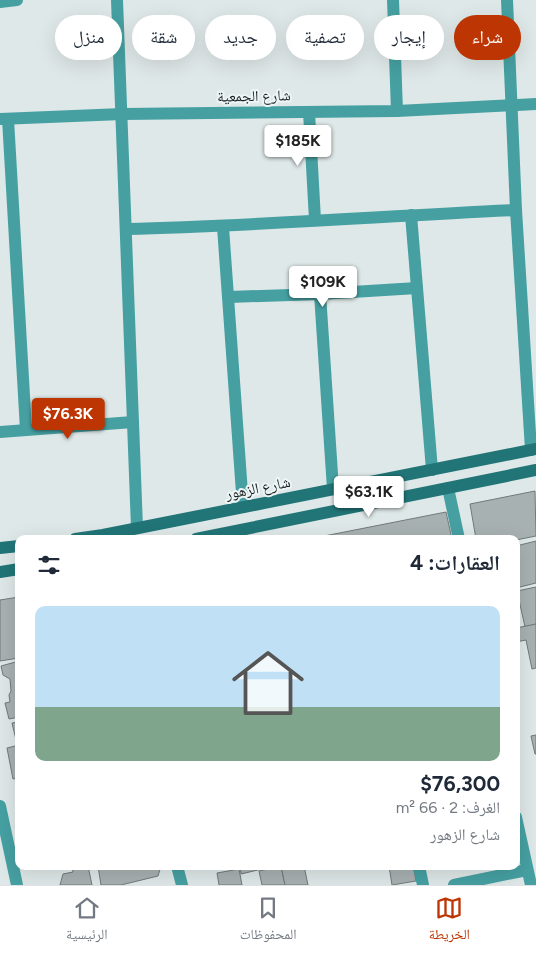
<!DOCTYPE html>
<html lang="ar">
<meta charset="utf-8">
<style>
:root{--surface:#fff;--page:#f6f6f7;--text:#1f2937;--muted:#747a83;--line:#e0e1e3;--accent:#bd3502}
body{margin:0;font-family:Figtree,"Noto Naskh Arabic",sans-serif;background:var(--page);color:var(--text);direction:rtl;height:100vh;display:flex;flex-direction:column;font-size:19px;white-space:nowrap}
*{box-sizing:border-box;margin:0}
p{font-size:16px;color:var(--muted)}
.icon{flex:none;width:28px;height:28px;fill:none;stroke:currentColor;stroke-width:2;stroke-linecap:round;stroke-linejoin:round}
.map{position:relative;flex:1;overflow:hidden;direction:ltr}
.side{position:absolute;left:15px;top:535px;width:505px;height:335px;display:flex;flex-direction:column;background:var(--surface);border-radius:10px;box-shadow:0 5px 20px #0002;direction:rtl}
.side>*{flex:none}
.hud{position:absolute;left:15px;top:15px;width:506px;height:45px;direction:rtl;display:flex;gap:10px}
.price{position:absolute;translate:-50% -42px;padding:0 11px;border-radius:5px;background:#fff;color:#222;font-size:16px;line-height:32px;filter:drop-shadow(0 1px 2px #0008)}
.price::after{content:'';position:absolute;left:50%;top:30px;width:15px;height:11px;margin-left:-8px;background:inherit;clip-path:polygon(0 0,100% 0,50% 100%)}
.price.current{background:var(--accent);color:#fff}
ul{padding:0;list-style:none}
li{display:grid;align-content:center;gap:10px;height:265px;padding:0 20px}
li span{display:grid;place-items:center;height:155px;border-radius:10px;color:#555}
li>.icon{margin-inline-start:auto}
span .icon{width:90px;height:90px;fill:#fffc;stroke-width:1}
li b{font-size:21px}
h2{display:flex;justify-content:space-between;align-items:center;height:60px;padding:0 20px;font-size:21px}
.pill{padding:0 18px;border-radius:22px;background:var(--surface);box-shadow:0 5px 20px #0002;font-size:18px;line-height:45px}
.pill.current{background:var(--accent);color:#fff}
.dock{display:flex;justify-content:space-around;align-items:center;height:70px;border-top:1px solid var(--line);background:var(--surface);font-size:14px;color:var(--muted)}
.dock a{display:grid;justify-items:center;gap:2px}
.dock .current{color:var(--accent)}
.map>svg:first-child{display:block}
.building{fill:#a8b1b1;stroke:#71797a}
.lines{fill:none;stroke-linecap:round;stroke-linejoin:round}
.street{stroke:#46a0a2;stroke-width:12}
.secondary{stroke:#217577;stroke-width:12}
.labels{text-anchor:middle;stroke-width:4;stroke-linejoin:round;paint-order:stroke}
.street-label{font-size:15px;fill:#1d2020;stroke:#ecf5f5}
</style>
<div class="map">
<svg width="536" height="885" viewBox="0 0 536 885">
<rect width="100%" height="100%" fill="#dfe8e8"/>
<!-- building -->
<g class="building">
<polygon points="535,491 536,536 516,540 516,539 476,539 470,504"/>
<polygon points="446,512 452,539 309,539"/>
<polygon points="536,541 536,583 516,588 516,546"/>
<polygon points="536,587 536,624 525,627 517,591"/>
<polygon points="19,597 19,658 0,661 0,600"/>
<polygon points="536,624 536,668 532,669 526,640 516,642 516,628"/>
<polygon points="19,661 19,717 9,719 5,703 10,702 9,695 11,691 10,679 3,675 1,666"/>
<polygon points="19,722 19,744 17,744 12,723"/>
<polygon points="536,735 536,754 535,754 531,736"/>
<polygon points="19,745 19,778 13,779 7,748"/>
<polygon points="72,866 88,866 92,885 60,885 63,874 73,872"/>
<polygon points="98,866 161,866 158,876 121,885 101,885"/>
<polygon points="240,866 261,866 262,869 241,874"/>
<polygon points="281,866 285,885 262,885 259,871"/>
<polygon points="281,866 304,866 308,885 285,885"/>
<polygon points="389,866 413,866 416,881 392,885"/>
<polygon points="239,869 242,885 219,885 217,873"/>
</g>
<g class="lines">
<!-- street -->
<g class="street">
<polyline points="117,0 137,528"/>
<polyline points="393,0 397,111"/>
<polyline points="507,0 516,210 531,450"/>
<polyline points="0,2 17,0"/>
<polyline points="309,112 315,220"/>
<polyline points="0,119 122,114 397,111 536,104"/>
<polyline points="8,119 26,430"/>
<polyline points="411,215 432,470"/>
<polyline points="223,227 243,507"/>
<path d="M126 229C256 226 386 216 516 210"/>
<polyline points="320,294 333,489"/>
<polyline points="229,297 320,294 417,288"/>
<polyline points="0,432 133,422"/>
<polyline points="448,488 459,539"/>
<polyline points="0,806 17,885"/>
<polyline points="516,817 531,885"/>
<polyline points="177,866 182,885"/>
<polyline points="419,866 423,885"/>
<polyline points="454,885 527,870"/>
</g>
<!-- secondary -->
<g class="secondary">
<polyline points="75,539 103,535 536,449"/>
<polyline points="196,539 536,470"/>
<polyline points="0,548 19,546"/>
<polyline points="0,572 19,569"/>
</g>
</g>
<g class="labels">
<!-- street labels -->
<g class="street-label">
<text transform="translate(254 96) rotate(-1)" y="5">شارع الجمعية</text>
<text transform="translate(258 488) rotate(-11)" y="5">شارع الزهور</text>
</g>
</g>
</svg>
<b class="price" style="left:298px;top:167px">$185K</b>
<b class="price" style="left:323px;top:308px">$109K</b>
<b class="price current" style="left:68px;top:440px">$76.3K</b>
<b class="price" style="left:369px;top:518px">$63.1K</b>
<div class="hud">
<a class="pill current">شراء</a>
<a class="pill">إيجار</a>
<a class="pill">تصفية</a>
<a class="pill">جديد</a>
<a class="pill">شقة</a>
<a class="pill">منزل</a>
</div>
<section class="side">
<h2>العقارات: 4<svg class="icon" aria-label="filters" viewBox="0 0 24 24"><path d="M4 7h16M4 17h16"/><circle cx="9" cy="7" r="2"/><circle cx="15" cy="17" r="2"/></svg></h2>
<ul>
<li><span style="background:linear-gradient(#bfe0f5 65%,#7fa58c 0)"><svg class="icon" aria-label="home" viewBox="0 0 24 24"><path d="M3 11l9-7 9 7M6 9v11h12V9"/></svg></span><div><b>$76,300</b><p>الغرف: 2 · 66 m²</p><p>شارع الزهور</p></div></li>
</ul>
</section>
</div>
<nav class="dock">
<a class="current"><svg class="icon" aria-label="map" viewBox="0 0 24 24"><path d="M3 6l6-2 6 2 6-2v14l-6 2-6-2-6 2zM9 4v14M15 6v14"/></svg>الخريطة</a>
<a><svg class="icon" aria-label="saved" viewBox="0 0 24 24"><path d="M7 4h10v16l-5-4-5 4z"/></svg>المحفوظات</a>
<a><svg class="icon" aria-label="home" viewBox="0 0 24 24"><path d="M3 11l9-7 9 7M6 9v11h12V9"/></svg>الرئيسية</a>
</nav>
